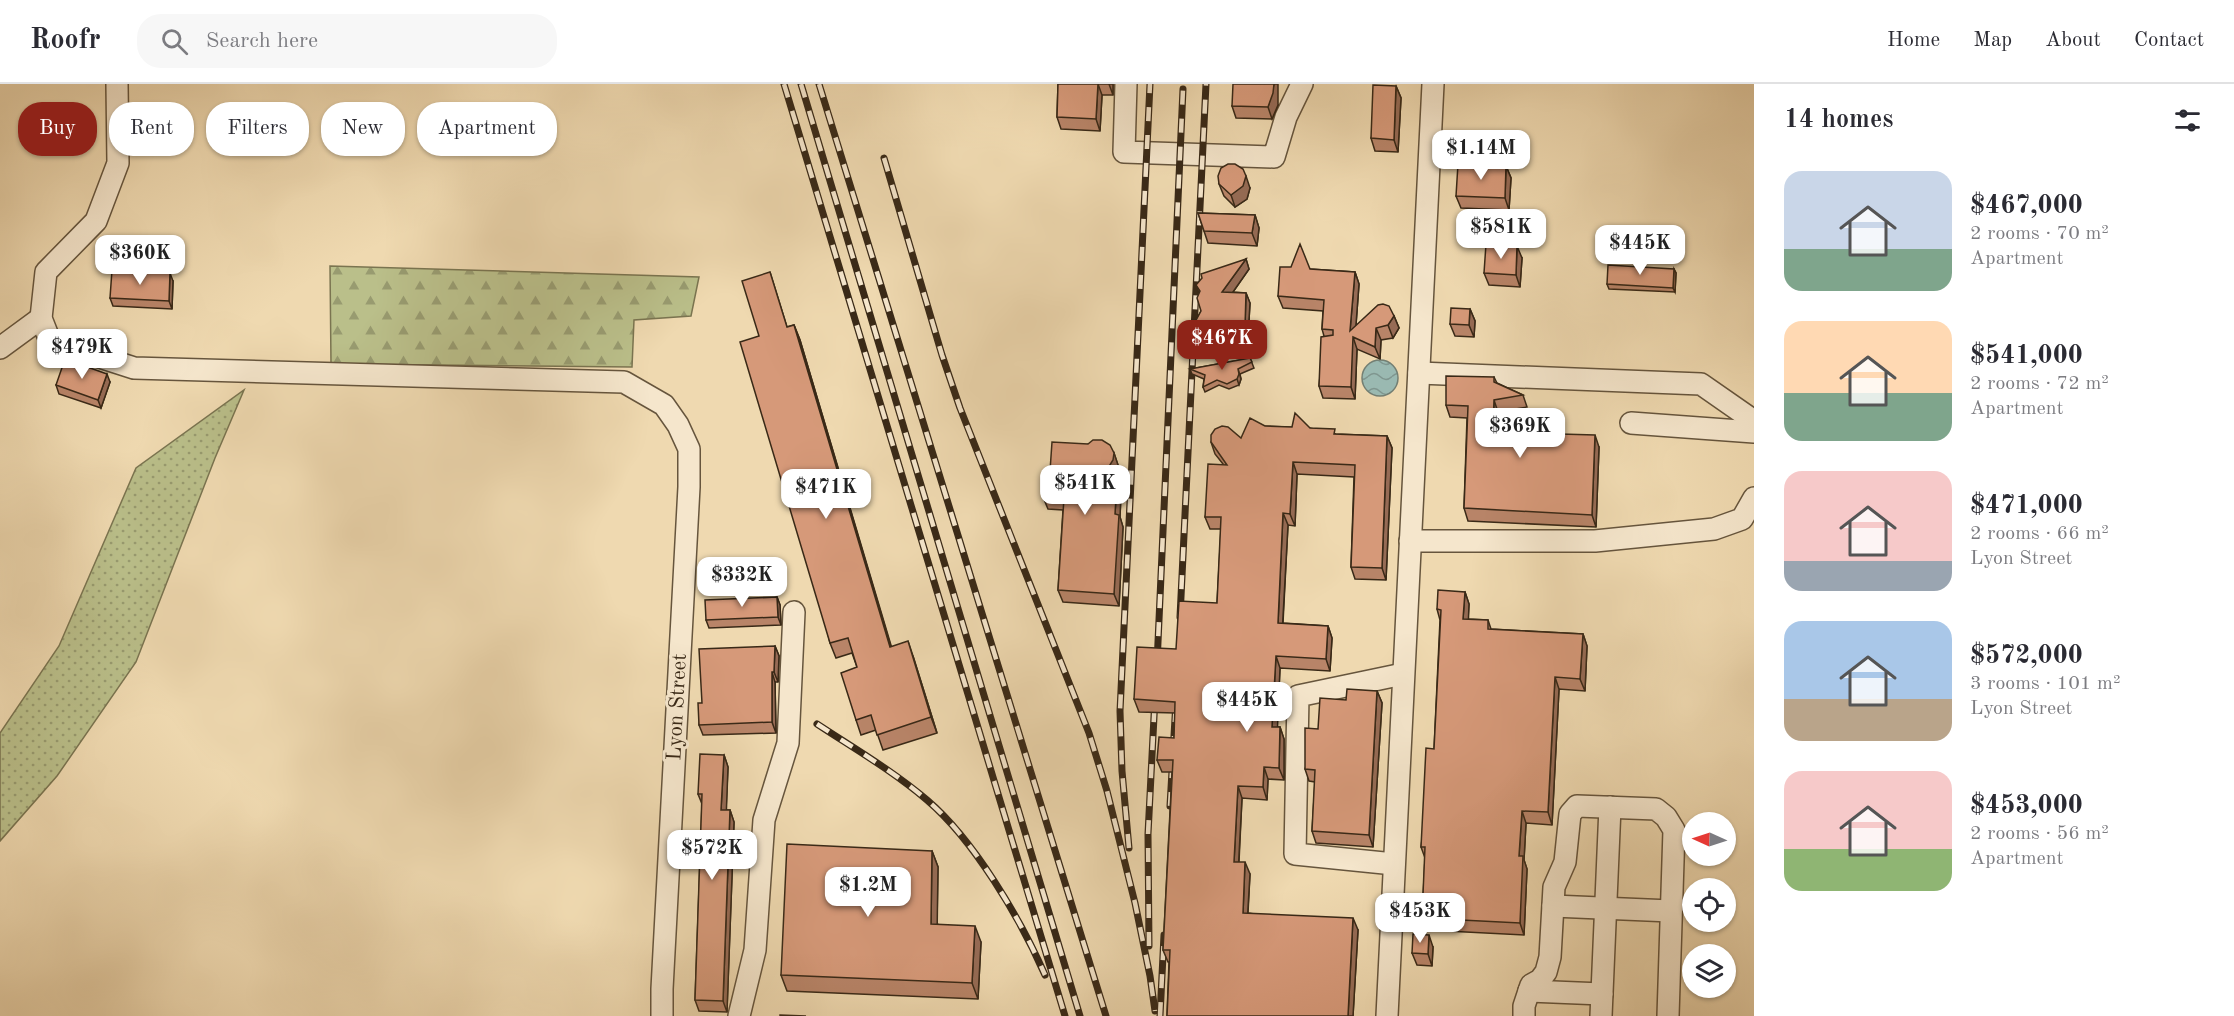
<!DOCTYPE html>
<meta charset="utf-8">
<style>
:root{--surface:#fff;--page:#f7f7f7;--text:#2b2b33;--muted:#7c7c81;--line:#e1e1e2;--accent:#8f2418}
body{margin:0;font-family:"Old Standard TT",serif;background:var(--page);color:var(--text);height:100vh;display:flex;flex-direction:column;font-size:22px;white-space:nowrap}
*{box-sizing:border-box;margin:0}
p{font-size:20px;color:var(--muted)}
.icon{flex:none;width:33px;height:33px;fill:none;stroke:currentColor;stroke-width:2;stroke-linecap:round;stroke-linejoin:round}
.map{position:relative;flex:1;overflow:hidden}
.side{display:flex;flex-direction:column;background:var(--surface);width:480px}
.side>*{flex:none}
.guide{position:absolute;left:18px;top:18px;width:570px;height:54px;display:flex;gap:12px}
.needle{width:39px;rotate:273deg}
.tools{position:absolute;left:1682px;top:728px;display:grid;gap:12px}
.tools a{display:grid;place-items:center;width:54px;height:54px;border-radius:50%;background:var(--surface);box-shadow:0 2px 4px #0004;font-size:30px}
.price{position:absolute;translate:-50% -51px;padding:0 14px;border-radius:12px;background:#fff;color:#222;font-size:20px;line-height:39px;filter:drop-shadow(0 2px 3px #0008)}
.price::after{content:'';position:absolute;left:50%;top:36px;width:18px;height:14px;margin-left:-9px;background:inherit;clip-path:polygon(0 0,100% 0,50% 100%)}
.price.on{background:var(--accent);color:#fff}
ul{padding:0;list-style:none}
li{display:flex;align-items:center;gap:18px;height:150px;padding:0 30px}
li span{display:grid;place-items:center;flex:none;width:168px;height:120px;border-radius:18px;color:#555}
li>.icon{margin-inline-start:auto}
span .icon{width:72px;height:72px;fill:#fffc;stroke-width:1}
li b{font-size:26px}
h2{display:flex;justify-content:space-between;align-items:center;height:72px;padding:0 30px;font-size:26px}
.tag{padding:0 21px;border-radius:24px;background:var(--surface);box-shadow:0 2px 4px #0004;font-size:21px;line-height:54px}
.tag.on{background:var(--accent);color:#fff}
header{display:flex;align-items:center;gap:36px;box-sizing:border-box;height:84px;padding:0 30px;background:var(--surface);border-bottom:2px solid var(--line)}
header strong{font-size:28px}
nav{display:flex;gap:33px;margin-inline-start:auto;font-size:21px}
.search{width:420px;height:54px;background:var(--page);display:flex;align-items:center;gap:15px;box-sizing:border-box;padding:0 21px;border-radius:24px;color:var(--muted);font-size:22px}
main{display:flex;flex:1;min-height:0}
.map>svg:first-child{display:block}
.green{fill:url(#green-dots);stroke:#7a7450;stroke-width:1.5}
.forest{fill:url(#forest-firs);stroke:#7a7450;stroke-width:1.5}
.water{fill:url(#water-waves);stroke:#737f73;stroke-width:1.5}
.lines{fill:none;stroke-linecap:round;stroke-linejoin:round}
.minor-casing{stroke:#66553d;stroke-width:24}
.minor{stroke:#f5e6cc;stroke-width:21}
.rail-casing{stroke:#392917;stroke-width:7}
.rail{stroke:#f5e6cc;stroke-width:4.5;stroke-dasharray:14;stroke-linecap:butt}
.wall{fill:#b88468;stroke:#392917;stroke-width:1.5}
.shaded-wall{fill:#966b55;stroke:#392917;stroke-width:1.5}
.building{fill:#d69979;stroke:#392917;stroke-width:1.5}
.labels{text-anchor:middle;stroke-width:6;stroke-linejoin:round;paint-order:stroke}
.street-label{font-size:21px;fill:#392917;stroke:#f5e6cc}
</style>
<header>
<strong>Roofr</strong>
<div class="search"><svg class="icon" aria-label="search" viewBox="0 0 24 24"><circle cx="10" cy="10" r="6"/><path d="M15 15l6 6"/></svg>Search here</div>
<nav><a>Home</a><a>Map</a><a>About</a><a>Contact</a></nav>
</header>
<main>
<div class="map">
<svg width="1754" height="932" viewBox="0 0 1754 932">
<defs>
<pattern id="green-dots" width="8" height="8" patternUnits="userSpaceOnUse" patternTransform="scale(1.5)"><rect width="8" height="8" fill="#babf8a"/><path d="M2 2h.1M6 6h.1" fill="none" stroke="#989b70" stroke-width="1.8" stroke-linecap="round"/></pattern>
<pattern id="forest-firs" width="22" height="20" patternUnits="userSpaceOnUse" patternTransform="scale(1.5)"><rect width="22" height="20" fill="#babf8a"/><path d="M5 1l3.5 6h-7zM16 11l3.5 6h-7z" fill="#989b70"/></pattern>
<pattern id="water-waves" width="16" height="10" patternUnits="userSpaceOnUse" patternTransform="scale(1.5)"><rect width="16" height="10" fill="#9ab9b1"/><path d="M0 5q4-4 8 0t8 0" fill="none" stroke="#7f968f"/></pattern>
</defs>
<rect width="100%" height="100%" fill="#efd9b0"/>
<filter id="stains"><feTurbulence type="fractalNoise" baseFrequency=".00333" numOctaves="4"/><feColorMatrix values="0 0 0 0 .2 0 0 0 0 .09 0 0 0 0 .02 0 0 0 .5 -.17"/></filter>
<radialGradient id="worn" r=".72"><stop offset=".6" stop-color="#630" stop-opacity="0"/><stop offset="1" stop-color="#630" stop-opacity=".3"/></radialGradient>
<!-- green -->
<polygon class="green" points="244,306 215,374 136,578 57,692 0,757 0,649 59,562 136,384"/>
<!-- forest -->
<polygon class="forest" points="330,182 699,193 691,232 634,236 632,283 331,280"/>
<!-- water -->
<circle class="water" cx="1380" cy="294" r="18"/>
<g class="lines">
<!-- minor casing -->
<g class="minor-casing">
<g id="minor">
<polyline points="117,0 118,79 96,137 46,188 41,234 50,257 134,284 624,298 664,321 678,341 689,365 689,403 662,905 662,932"/>
<polyline points="1126,0 1124,68 1274,73 1286,33 1302,0"/>
<polyline points="0,264 41,234"/>
<polyline points="1419,289 1701,300 1754,337"/>
<polyline points="1631,339 1754,348"/>
<polyline points="1410,457 1595,457 1714,445 1742,435 1754,414"/>
<polyline points="1394,780 1295,770 1298,612 1403,590"/>
<polyline points="1553,822 1671,827"/>
<polyline points="1529,907 1602,910"/>
<polyline points="739,932 755,866 764,736 788,659 794,528"/>
<polyline points="1387,932 1433,0"/>
<polyline points="1524,932 1524,922 1531,901 1540,896 1546,888 1550,873 1554,803 1565,778 1570,730 1577,722 1656,725 1666,733 1674,746 1668,932"/>
<polyline points="1601,932 1610,723"/>
</g>
</g>
<!-- minor -->
<use href="#minor" class="minor"/>
<!-- rail casing -->
<g class="rail-casing">
<g id="rail">
<polyline points="784,0 1065,932"/>
<polyline points="801,0 1080,932"/>
<polyline points="819,0 1106,932"/>
<polyline points="884,74 942,271 960,324 1089,649 1107,707 1135,819 1150,892 1155,927"/>
<polyline points="1180,533 1206,0"/>
<polyline points="1157,580 1183,5"/>
<path d="M817 640C855 665 893 687 927 716 974 756 1020 834 1045 891"/>
<polyline points="1170,722 1176,617"/>
<polyline points="1129,764 1122,687 1120,627 1150,0"/>
<polyline points="1149,862 1148,750 1155,613"/>
<polyline points="1160,932 1164,851"/>
</g>
</g>
<!-- rail -->
<use href="#rail" class="rail"/>
</g>
<!-- wall -->
<g class="wall">
<polygon points="1058,0 1113,0 1113,11 1102,11 1100,47 1061,45 1057,33"/>
<polygon points="1396,2 1401,14 1398,68 1375,67 1371,54"/>
<polygon points="1278,21 1272,35 1236,34 1232,22"/>
<polygon points="1506,82 1511,94 1509,126 1461,124 1456,112"/>
<polygon points="1219,100 1250,104 1247,115 1235,123 1224,112"/>
<polygon points="1198,129 1255,131 1259,144 1257,162 1208,159"/>
<polygon points="1522,174 1520,203 1489,201 1484,189"/>
<polygon points="1246,175 1249,185 1233,208 1246,209 1250,219 1248,253 1198,251 1194,240 1201,227 1199,209 1196,201"/>
<polygon points="1310,185 1355,188 1359,200 1356,241 1394,232 1399,244 1393,254 1381,256 1380,275 1357,265 1355,315 1323,314 1319,302 1324,252 1322,245 1323,227 1283,224 1278,212"/>
<polygon points="1674,185 1676,189 1675,208 1609,205 1607,200"/>
<polygon points="770,188 787,243 794,241 800,256 891,563 913,572 937,649 883,666 876,646 861,651 856,636 857,583 852,569 836,574 830,559 759,252"/>
<polygon points="173,197 172,225 113,222 110,214"/>
<polygon points="1470,225 1475,237 1474,253 1455,252 1450,240"/>
<polygon points="1250,274 1254,284 1240,290 1241,295 1239,301 1229,305 1219,301 1205,308 1203,303 1204,295 1192,290 1190,285"/>
<polygon points="1494,293 1497,299 1523,311 1527,323 1498,328 1497,348 1599,363 1596,443 1468,437 1464,424 1467,334 1450,333 1446,321"/>
<polygon points="110,298 101,324 59,310 56,301"/>
<polygon points="1265,342 1310,344 1336,350 1387,352 1392,364 1386,496 1355,495 1351,483 1354,393 1297,390 1295,442 1288,441 1283,539 1328,542 1332,554 1330,587 1280,584 1277,643 1280,643 1284,655 1284,696 1268,695 1267,716 1242,714 1239,778 1250,790 1248,829 1358,846 1353,932 1167,932 1169,878 1168,878 1163,866 1172,688 1162,688 1157,676 1174,654 1175,629 1139,628 1134,615 1176,565 1217,519 1221,445 1210,445 1205,433 1223,380 1215,370 1211,358 1241,354"/>
<polygon points="1088,360 1114,369 1118,381 1118,388 1112,398 1117,398 1121,410 1120,433 1123,443 1119,522 1063,518 1058,506 1063,426 1048,425 1043,413 1050,387"/>
<polygon points="1465,508 1469,520 1468,535 1488,536 1491,545 1583,550 1587,562 1585,607 1559,605 1552,741 1526,739 1524,776 1527,785 1524,851 1427,846 1422,834 1425,774 1421,763 1434,665 1440,536 1437,525"/>
<polygon points="777,513 780,521 781,541 709,544 706,536"/>
<polygon points="775,562 779,572 778,598 775,598 776,649 703,651 699,641 702,619"/>
<polygon points="1377,607 1382,619 1373,763 1316,759 1312,747 1315,698 1309,697 1305,685 1318,645 1346,616"/>
<polygon points="724,671 728,683 726,726 730,726 734,738 727,926 727,928 699,927 695,916 702,720 698,710"/>
<polygon points="932,767 938,783 937,840 981,858 978,915 787,907 781,891"/>
<polygon points="1433,863 1432,882 1417,881 1412,869"/>
</g>
<!-- shaded-wall -->
<g class="shaded-wall">
<polygon points="1098,0 1102,11 1100,47 1096,35"/>
<polygon points="1109,0 1113,0 1113,11"/>
<polygon points="1274,0 1278,0 1278,21 1272,35 1268,23"/>
<polygon points="1396,2 1401,14 1398,68 1394,56"/>
<polygon points="1506,82 1511,94 1509,126 1505,114"/>
<polygon points="1246,92 1250,104 1247,115 1235,123 1231,111"/>
<polygon points="1255,131 1259,144 1257,162 1252,149"/>
<polygon points="1517,162 1522,174 1520,203 1516,191"/>
<polygon points="1246,175 1249,185 1226,218 1222,208"/>
<polygon points="1674,185 1676,189 1675,208 1673,204"/>
<polygon points="1355,188 1359,200 1355,254 1353,253 1357,265 1355,315 1351,303 1350,247"/>
<polygon points="170,189 173,197 172,225 169,217"/>
<polygon points="1246,209 1250,219 1248,253 1245,243"/>
<polygon points="1470,225 1475,237 1474,253 1469,241"/>
<polygon points="1394,232 1399,244 1393,254 1388,241"/>
<polygon points="794,241 800,256 896,578 890,563"/>
<polygon points="1376,244 1381,256 1380,275 1375,263"/>
<polygon points="1238,285 1241,295 1239,301 1237,295"/>
<polygon points="107,290 110,298 101,324 98,316"/>
<polygon points="1494,316 1498,328 1497,360 1493,348"/>
<polygon points="1595,351 1599,363 1596,443 1592,431"/>
<polygon points="1387,352 1392,364 1386,496 1382,484"/>
<polygon points="1114,369 1118,381 1118,388 1105,409 1100,397"/>
<polygon points="1293,378 1297,390 1295,442 1290,430"/>
<polygon points="1117,398 1121,410 1120,433 1123,443 1119,522 1114,510 1115,430"/>
<polygon points="1283,429 1288,441 1282,551 1278,539"/>
<polygon points="1465,508 1469,520 1468,547 1463,535"/>
<polygon points="777,513 780,521 781,541 778,533"/>
<polygon points="1328,542 1332,554 1330,587 1326,575"/>
<polygon points="1583,550 1587,562 1585,607 1580,595"/>
<polygon points="908,557 913,572 937,649 931,633"/>
<polygon points="775,562 779,572 778,598 774,588"/>
<polygon points="1276,572 1280,584 1277,655 1272,643"/>
<polygon points="772,588 775,598 776,649 772,638"/>
<polygon points="1555,593 1559,605 1552,741 1548,728"/>
<polygon points="1377,607 1382,619 1373,763 1369,751"/>
<polygon points="1280,643 1284,655 1284,696 1279,684"/>
<polygon points="724,671 728,683 726,737 721,726"/>
<polygon points="1264,683 1268,695 1267,716 1263,703"/>
<polygon points="1238,702 1242,714 1238,790 1234,778"/>
<polygon points="730,726 734,738 727,928 723,917"/>
<polygon points="1522,727 1526,739 1524,776 1527,785 1524,851 1520,839 1519,772"/>
<polygon points="932,767 938,783 937,856 931,840"/>
<polygon points="1245,778 1250,790 1247,841 1243,829"/>
<polygon points="1353,834 1358,846 1353,932 1348,932"/>
<polygon points="975,842 981,858 978,915 972,899"/>
<polygon points="1429,851 1433,863 1432,882 1428,870"/>
</g>
<!-- building -->
<g class="building">
<polygon points="1058,0 1098,0 1096,35 1057,33"/>
<polygon points="1233,0 1274,0 1273,9 1268,23 1232,22"/>
<polygon points="1373,1 1396,2 1394,56 1371,54"/>
<polygon points="1228,80 1235,80 1243,85 1246,92 1243,102 1231,111 1219,100 1218,92 1221,84"/>
<polygon points="1458,80 1506,82 1505,114 1456,112"/>
<polygon points="1198,129 1255,131 1252,149 1204,147"/>
<polygon points="1300,160 1310,185 1355,188 1350,247 1378,221 1383,220 1389,222 1394,232 1388,241 1376,244 1375,263 1353,253 1351,303 1319,302 1321,253 1333,251 1333,246 1322,245 1324,216 1278,212 1280,183 1291,183"/>
<polygon points="1486,160 1517,162 1516,191 1484,189"/>
<polygon points="1246,175 1222,208 1246,209 1245,243 1194,240 1201,227 1197,214 1200,207 1196,201 1202,194 1201,190"/>
<polygon points="1608,181 1674,185 1673,204 1607,200"/>
<polygon points="112,186 170,189 169,217 110,214"/>
<polygon points="770,188 787,243 794,241 890,563 908,557 931,633 877,651 871,631 856,636 841,589 857,583 848,554 830,559 740,258 759,252 742,197"/>
<polygon points="1451,224 1470,225 1469,241 1450,240"/>
<polygon points="1250,274 1252,278 1238,285 1239,290 1237,295 1227,300 1217,296 1203,303 1205,291 1190,285"/>
<polygon points="65,275 107,290 98,316 56,301"/>
<polygon points="1446,292 1494,293 1494,298 1523,311 1494,316 1493,348 1595,351 1592,431 1464,424 1468,322 1446,321"/>
<polygon points="1295,329 1310,344 1335,345 1334,350 1387,352 1382,484 1351,483 1355,381 1293,378 1290,430 1283,429 1278,539 1328,542 1326,575 1276,572 1272,643 1280,643 1279,684 1264,683 1263,703 1238,702 1234,778 1245,778 1243,829 1353,834 1348,932 1167,932 1170,866 1163,866 1173,676 1157,676 1159,653 1174,654 1175,618 1134,615 1137,563 1176,565 1179,517 1217,519 1221,433 1205,433 1208,380 1227,381 1211,358 1211,351 1215,345 1222,342 1228,343 1241,354 1250,334 1265,342 1292,343"/>
<polygon points="1093,356 1102,356 1110,361 1114,369 1113,376 1100,397 1117,398 1115,430 1119,431 1114,510 1058,506 1064,414 1043,413 1045,387 1050,387 1052,358 1088,360"/>
<polygon points="1438,506 1465,508 1463,535 1488,536 1488,545 1583,550 1580,595 1555,593 1548,728 1522,727 1519,772 1523,772 1520,839 1422,834 1425,763 1421,763 1426,664 1434,665 1441,526 1437,525"/>
<polygon points="777,513 778,533 706,536 705,516"/>
<polygon points="775,562 774,588 772,588 772,638 699,641 698,619 702,619 699,565"/>
<polygon points="1347,605 1377,607 1369,751 1312,747 1315,686 1305,685 1305,644 1318,645 1320,614 1346,616"/>
<polygon points="700,670 724,671 721,726 730,726 723,917 695,916 702,710 698,710"/>
<polygon points="787,760 932,767 931,840 975,842 972,899 781,891"/>
<polygon points="1413,850 1429,851 1428,870 1412,869"/>
<polygon points="780,931 806,932 780,932"/>
</g>
<g class="labels">
<!-- street labels -->
<g class="street-label">
<text transform="translate(676 623) rotate(-87)" y="7">Lyon Street</text>
</g>
</g>
<rect width="100%" height="100%" filter="url(#stains)"/>
<rect width="100%" height="100%" fill="url(#worn)"/>
</svg>
<div class="tools">
<a><svg class="needle" viewBox="-14 -14 28 28"><path d="M0-13l5 13h-10z" fill="#e53935"/><path d="M0 13l5-13h-10z" fill="#7c7c81"/></svg></a>
<a><svg class="icon" aria-label="locate" viewBox="0 0 24 24"><circle cx="12" cy="12" r="6"/><path d="M12 2v4M12 18v4M2 12h4M18 12h4"/></svg></a>
<a><svg class="icon" aria-label="layers" viewBox="0 0 24 24"><path d="M12 4l9 5-9 5-9-5zM3 14l9 5 9-5"/></svg></a>
</div>
<b class="price" style="left:1481px;top:97px">$1.14M</b>
<b class="price" style="left:1501px;top:176px">$581K</b>
<b class="price" style="left:1640px;top:192px">$445K</b>
<b class="price" style="left:140px;top:202px">$360K</b>
<b class="price on" style="left:1222px;top:287px">$467K</b>
<b class="price" style="left:82px;top:296px">$479K</b>
<b class="price" style="left:1520px;top:375px">$369K</b>
<b class="price" style="left:1085px;top:432px">$541K</b>
<b class="price" style="left:826px;top:436px">$471K</b>
<b class="price" style="left:742px;top:524px">$332K</b>
<b class="price" style="left:1247px;top:649px">$445K</b>
<b class="price" style="left:712px;top:797px">$572K</b>
<b class="price" style="left:868px;top:834px">$1.2M</b>
<b class="price" style="left:1420px;top:860px">$453K</b>
<div class="guide">
<a class="tag on">Buy</a>
<a class="tag">Rent</a>
<a class="tag">Filters</a>
<a class="tag">New</a>
<a class="tag">Apartment</a>
</div>
</div>
<section class="side">
<h2>14 homes<svg class="icon" aria-label="filters" viewBox="0 0 24 24"><path d="M4 7h16M4 17h16"/><circle cx="9" cy="7" r="2"/><circle cx="15" cy="17" r="2"/></svg></h2>
<ul>
<li><span style="background:linear-gradient(#c9d6e8 65%,#7fa58c 0)"><svg class="icon" aria-label="home" viewBox="0 0 24 24"><path d="M3 11l9-7 9 7M6 9v11h12V9"/></svg></span><div><b>$467,000</b><p>2 rooms · 70 m²</p><p>Apartment</p></div></li>
<li><span style="background:linear-gradient(#ffd9b3 60%,#7fa58c 0)"><svg class="icon" aria-label="home" viewBox="0 0 24 24"><path d="M3 11l9-7 9 7M6 9v11h12V9"/></svg></span><div><b>$541,000</b><p>2 rooms · 72 m²</p><p>Apartment</p></div></li>
<li><span style="background:linear-gradient(#f6c9c9 75%,#9aa5b1 0)"><svg class="icon" aria-label="home" viewBox="0 0 24 24"><path d="M3 11l9-7 9 7M6 9v11h12V9"/></svg></span><div><b>$471,000</b><p>2 rooms · 66 m²</p><p>Lyon Street</p></div></li>
<li><span style="background:linear-gradient(#a9c7e8 65%,#b9a48a 0)"><svg class="icon" aria-label="home" viewBox="0 0 24 24"><path d="M3 11l9-7 9 7M6 9v11h12V9"/></svg></span><div><b>$572,000</b><p>3 rooms · 101 m²</p><p>Lyon Street</p></div></li>
<li><span style="background:linear-gradient(#f6c9c9 65%,#8fb573 0)"><svg class="icon" aria-label="home" viewBox="0 0 24 24"><path d="M3 11l9-7 9 7M6 9v11h12V9"/></svg></span><div><b>$453,000</b><p>2 rooms · 56 m²</p><p>Apartment</p></div></li>
</ul>
</section>
</main>
